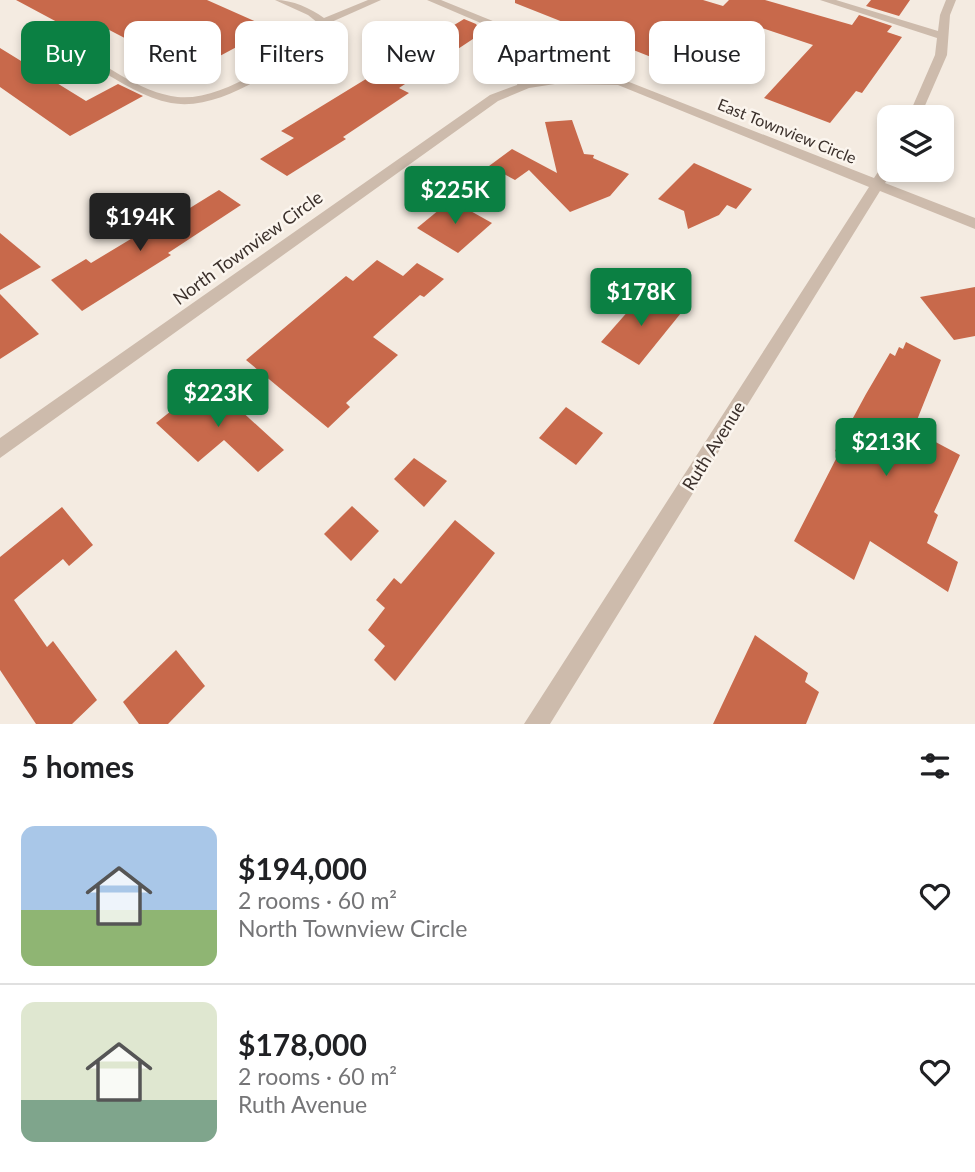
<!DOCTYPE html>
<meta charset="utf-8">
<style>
:root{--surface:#fff;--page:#f6f6f6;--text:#202124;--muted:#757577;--line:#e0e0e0;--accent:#0b8043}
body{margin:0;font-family:Lato,sans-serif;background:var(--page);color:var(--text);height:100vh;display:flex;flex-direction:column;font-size:26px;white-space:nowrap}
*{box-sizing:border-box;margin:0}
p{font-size:23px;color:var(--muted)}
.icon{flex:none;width:38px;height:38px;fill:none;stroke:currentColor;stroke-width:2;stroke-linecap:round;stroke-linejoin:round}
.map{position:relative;height:724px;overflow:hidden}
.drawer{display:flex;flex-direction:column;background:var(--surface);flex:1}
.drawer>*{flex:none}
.hud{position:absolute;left:21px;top:21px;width:934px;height:63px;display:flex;gap:14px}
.fabs{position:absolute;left:877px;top:105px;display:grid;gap:14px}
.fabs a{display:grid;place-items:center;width:77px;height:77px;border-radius:14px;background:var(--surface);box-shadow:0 4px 10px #0003;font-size:35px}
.price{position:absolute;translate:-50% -60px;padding:0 16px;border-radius:7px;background:var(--accent);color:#fff;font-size:23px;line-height:46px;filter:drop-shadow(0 2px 4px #0008)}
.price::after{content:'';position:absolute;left:50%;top:42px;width:21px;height:16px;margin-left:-10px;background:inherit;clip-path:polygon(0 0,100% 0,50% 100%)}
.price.selected{background:#222;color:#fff}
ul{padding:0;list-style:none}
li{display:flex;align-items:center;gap:21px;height:175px;padding:0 21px}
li+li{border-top:2px solid var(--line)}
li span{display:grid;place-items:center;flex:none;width:196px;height:140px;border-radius:14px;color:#555}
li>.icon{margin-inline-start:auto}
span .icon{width:84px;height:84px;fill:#fffc;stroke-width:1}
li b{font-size:30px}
h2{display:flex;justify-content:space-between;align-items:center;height:84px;padding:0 21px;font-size:30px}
.pill{padding:0 24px;border-radius:14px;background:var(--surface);box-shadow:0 4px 10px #0003;font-size:24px;line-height:63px}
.pill.selected{background:var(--accent);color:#fff}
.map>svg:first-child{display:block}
.building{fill:#c8694b}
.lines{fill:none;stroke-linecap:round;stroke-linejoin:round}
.lane{fill:#cdbbac;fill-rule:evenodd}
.street{fill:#cdbbac;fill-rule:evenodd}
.labels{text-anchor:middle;stroke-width:5;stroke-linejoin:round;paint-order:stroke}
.far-street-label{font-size:16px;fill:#3b302b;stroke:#fbf5ee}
.street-label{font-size:18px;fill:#3b302b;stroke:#fbf5ee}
</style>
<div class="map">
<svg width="975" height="724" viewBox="0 0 975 724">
<rect width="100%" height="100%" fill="#f4ebe1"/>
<!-- building -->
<g class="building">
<polygon points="16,0 207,0 277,31 250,46 244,43 190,72 92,21 72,30"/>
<polygon points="515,0 703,0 723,6 729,0 765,0 852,25 859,15 892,26 887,32 902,37 862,93 856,91 830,123 764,98 813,45 759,27 704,78 515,3"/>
<polygon points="871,0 910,0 899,16 866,6"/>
<polygon points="464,19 476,24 482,33 399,88 409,93 343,137 346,139 287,176 260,159 294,138 281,131"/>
<polygon points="0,48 86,101 118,84 143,96 70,136 0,87"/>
<polygon points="572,120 584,154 594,155 593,158 629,174 610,196 570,212 529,170 515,180 489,166 512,149 557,173 545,122"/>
<polygon points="694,163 752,189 736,209 727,205 719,215 688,229 684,211 658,199"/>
<polygon points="219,190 241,205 168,253 171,255 82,311 51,280 86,259 91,263 164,219 164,224"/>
<polygon points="451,200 492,223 458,253 417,228"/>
<polygon points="0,233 41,267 0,290"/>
<polygon points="377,260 403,276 417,263 444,279 424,297 420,295 373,337 398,355 346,403 350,407 328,428 246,360 346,276 353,281"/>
<polygon points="975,287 975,336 954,340 920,297"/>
<polygon points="645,292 681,313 639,365 601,342"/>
<polygon points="0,294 39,334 0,359"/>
<polygon points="906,342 941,360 913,430 960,455 934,512 938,515 927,543 958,562 948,592 870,541 854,580 794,541 839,453 835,451 866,394 890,353 895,356 899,347 903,349"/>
<polygon points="214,386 284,450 258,472 224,440 198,462 156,423 191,395 196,400"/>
<polygon points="566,407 603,433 576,465 539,438"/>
<polygon points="414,458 447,481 424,507 394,479"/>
<polygon points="352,506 379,531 351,561 324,534"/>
<polygon points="62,507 93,545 69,566 63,559 14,600 47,647 53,641 97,700 72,724 36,724 0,670 0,557"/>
<polygon points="455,520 495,553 395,681 374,660 385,646 368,630 385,608 376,600 394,578 401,584"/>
<polygon points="755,635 808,673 805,682 819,692 806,724 713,724"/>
<polygon points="176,650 205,686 168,724 139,724 123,702"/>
</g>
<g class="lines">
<!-- lane -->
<path class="lane" d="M275 0C293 0 310 8 324 18L368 0H381L327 24C324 41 300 53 286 63 254 83 211 110 171 103 145 98 120 82 98 69 82 59 62 49 48 37L56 35C90 54 133 89 171 96 217 106 282 58 316 31L318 23 308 15Z"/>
<!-- street -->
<g class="street">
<path d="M427 0H441L554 46 624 80 874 178 884 163 889 162V170H893L885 183 975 218V229L880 191 550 724H524L869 187 618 85 555 84 529 88 498 101 0 458V438L490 95 517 85 523 65 516 38ZM528 43 601 77H555L529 81 535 65Z"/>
<polygon points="820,0 836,0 938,31 940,15 946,0 956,0 950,15 947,55 920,117 908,117 935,55 937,38"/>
</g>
</g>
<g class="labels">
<!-- far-street labels -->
<g class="far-street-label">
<text transform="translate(787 131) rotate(22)" y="6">East Townview Circle</text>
</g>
<!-- street labels -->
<g class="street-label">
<text transform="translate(248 248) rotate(-36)" y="6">North Townview Circle</text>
<text transform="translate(714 446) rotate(-58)" y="6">Ruth Avenue</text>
</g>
</g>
</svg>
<div class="fabs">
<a><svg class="icon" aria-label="layers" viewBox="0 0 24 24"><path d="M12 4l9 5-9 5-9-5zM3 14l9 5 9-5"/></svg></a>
</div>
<b class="price" style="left:455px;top:226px">$225K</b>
<b class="price selected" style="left:140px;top:253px">$194K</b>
<b class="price" style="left:641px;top:328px">$178K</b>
<b class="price" style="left:218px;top:429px">$223K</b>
<b class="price" style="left:886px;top:478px">$213K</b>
<div class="hud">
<a class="pill selected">Buy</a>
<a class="pill">Rent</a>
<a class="pill">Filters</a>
<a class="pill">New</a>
<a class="pill">Apartment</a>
<a class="pill">House</a>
</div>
</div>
<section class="drawer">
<h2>5 homes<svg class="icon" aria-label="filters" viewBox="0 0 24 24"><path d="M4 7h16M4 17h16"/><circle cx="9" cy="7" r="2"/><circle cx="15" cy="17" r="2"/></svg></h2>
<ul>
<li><span style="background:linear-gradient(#a9c7e8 60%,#8fb573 0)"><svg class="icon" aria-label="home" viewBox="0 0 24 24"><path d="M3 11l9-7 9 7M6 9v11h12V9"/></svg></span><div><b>$194,000</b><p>2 rooms · 60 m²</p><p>North Townview Circle</p></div><svg class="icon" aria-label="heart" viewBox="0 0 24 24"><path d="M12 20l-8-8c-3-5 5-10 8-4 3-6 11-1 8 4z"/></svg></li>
<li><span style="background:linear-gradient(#dfe7d0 70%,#7fa58c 0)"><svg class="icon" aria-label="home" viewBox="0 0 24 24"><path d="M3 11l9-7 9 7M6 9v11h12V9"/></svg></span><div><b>$178,000</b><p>2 rooms · 60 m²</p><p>Ruth Avenue</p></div><svg class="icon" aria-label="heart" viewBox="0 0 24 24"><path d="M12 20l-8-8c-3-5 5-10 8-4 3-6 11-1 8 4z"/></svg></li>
</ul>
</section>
